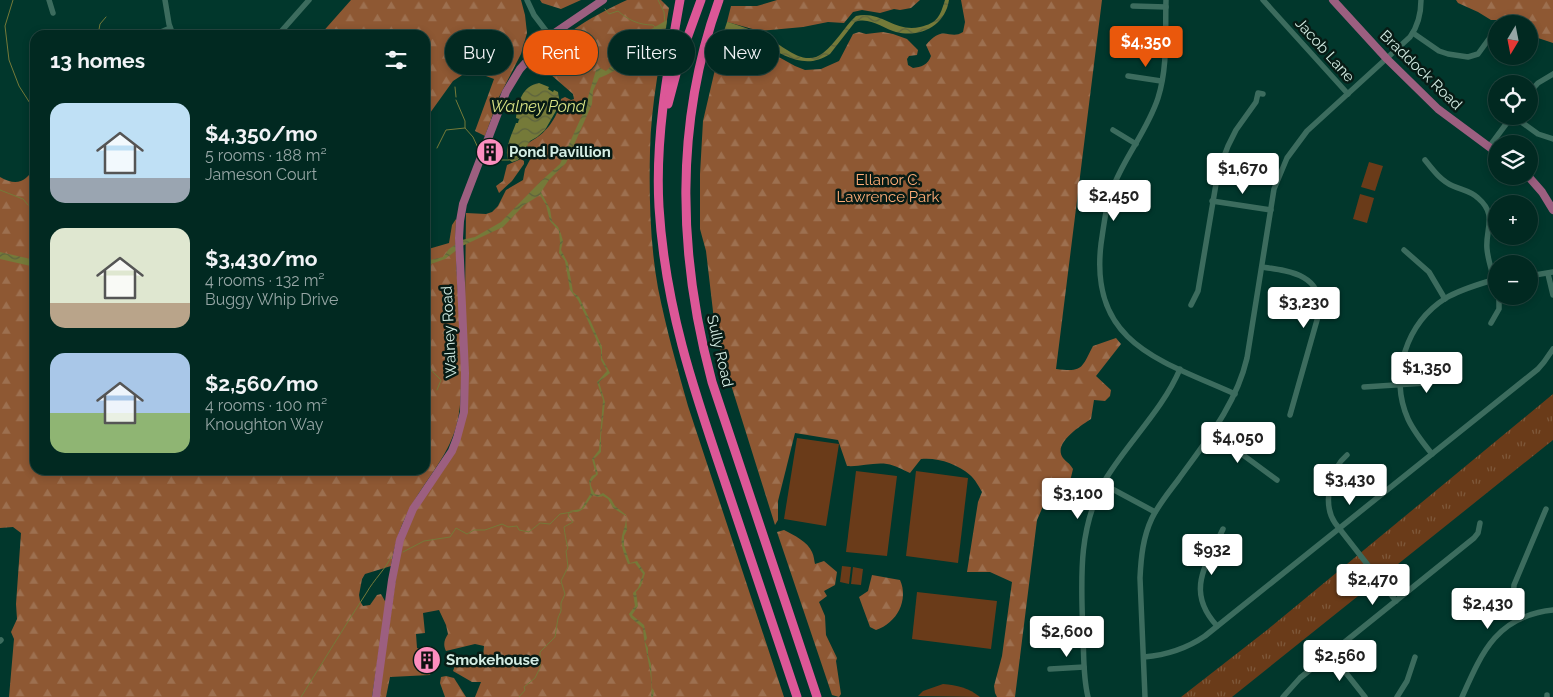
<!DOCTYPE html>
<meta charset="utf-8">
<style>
:root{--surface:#012921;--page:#0f352e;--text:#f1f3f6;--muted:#96a6a5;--line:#23453f;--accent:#ea580c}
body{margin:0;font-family:Raleway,sans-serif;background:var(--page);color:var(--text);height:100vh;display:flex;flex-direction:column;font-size:19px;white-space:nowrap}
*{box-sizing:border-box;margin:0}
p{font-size:16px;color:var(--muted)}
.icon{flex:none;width:28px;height:28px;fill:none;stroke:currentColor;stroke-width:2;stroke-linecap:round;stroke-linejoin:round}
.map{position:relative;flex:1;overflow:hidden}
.side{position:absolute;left:30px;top:30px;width:400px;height:445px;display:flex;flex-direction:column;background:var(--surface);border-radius:15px;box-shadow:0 2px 8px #0003,0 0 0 1px var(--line)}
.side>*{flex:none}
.top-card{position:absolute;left:445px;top:30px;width:475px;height:45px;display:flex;gap:10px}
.needle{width:32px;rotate:190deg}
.buttons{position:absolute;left:1488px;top:15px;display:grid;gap:10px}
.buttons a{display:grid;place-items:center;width:50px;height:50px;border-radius:50%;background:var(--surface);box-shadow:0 2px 8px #0003,0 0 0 1px var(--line);font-size:25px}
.price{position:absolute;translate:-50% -42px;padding:0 11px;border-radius:5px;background:#fff;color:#222;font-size:16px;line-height:32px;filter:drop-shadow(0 1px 2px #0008)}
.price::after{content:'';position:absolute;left:50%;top:30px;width:15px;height:11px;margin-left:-8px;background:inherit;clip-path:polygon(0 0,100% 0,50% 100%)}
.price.active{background:var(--accent);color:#fff}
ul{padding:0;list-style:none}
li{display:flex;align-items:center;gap:15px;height:125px;padding:0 20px}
li span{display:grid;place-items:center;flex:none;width:140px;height:100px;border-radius:15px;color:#555}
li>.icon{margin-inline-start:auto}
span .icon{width:60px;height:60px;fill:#fffc;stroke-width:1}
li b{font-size:21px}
h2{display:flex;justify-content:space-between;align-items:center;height:60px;padding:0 20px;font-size:21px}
.pill{padding:0 18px;border-radius:22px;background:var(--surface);box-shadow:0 2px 8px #0003,0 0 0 1px var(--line);font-size:18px;line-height:45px}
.pill.active{background:var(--accent);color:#fff}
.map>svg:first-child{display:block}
.grass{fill:url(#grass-tufts)}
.forest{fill:url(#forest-firs)}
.garden{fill:#6a3b19}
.water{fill:url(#water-waves)}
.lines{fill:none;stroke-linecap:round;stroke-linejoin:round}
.stream{stroke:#757a39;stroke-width:1}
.minor{stroke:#3c6c5e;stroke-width:5.5}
.major{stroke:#9c5f80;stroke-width:8}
.highway{stroke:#dc5797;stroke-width:9}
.labels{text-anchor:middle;stroke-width:5;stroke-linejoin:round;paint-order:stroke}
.street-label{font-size:15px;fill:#d4ede4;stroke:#071b15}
.poi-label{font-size:15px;font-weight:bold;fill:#d4ede4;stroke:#071b15;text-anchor:start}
.park-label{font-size:15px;fill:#ffad78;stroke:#071b15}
.water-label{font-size:16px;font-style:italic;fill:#d9e284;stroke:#071b15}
</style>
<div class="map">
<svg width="1553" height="697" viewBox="0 0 1553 697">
<defs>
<pattern id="grass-tufts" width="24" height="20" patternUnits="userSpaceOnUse" patternTransform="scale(1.25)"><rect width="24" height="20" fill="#6a3b19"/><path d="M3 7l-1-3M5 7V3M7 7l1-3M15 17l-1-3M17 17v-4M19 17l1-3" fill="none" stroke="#7e583a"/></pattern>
<pattern id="forest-firs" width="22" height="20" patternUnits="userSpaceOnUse" patternTransform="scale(1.25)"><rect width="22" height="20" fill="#8e5833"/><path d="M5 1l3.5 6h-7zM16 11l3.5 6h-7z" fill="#9d7050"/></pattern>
<pattern id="water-waves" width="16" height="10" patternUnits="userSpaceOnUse" patternTransform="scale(1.25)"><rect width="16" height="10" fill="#757a39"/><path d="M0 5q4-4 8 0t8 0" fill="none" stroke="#5d633e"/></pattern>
</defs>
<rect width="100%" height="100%" fill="#01372c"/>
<!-- grass -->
<polygon class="grass" points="1553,394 1553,440 1232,697 1181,697 1267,630"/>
<!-- forest -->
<g class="forest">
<polygon points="351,0 521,0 525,15 527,33 521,54 499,97 485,136 475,131 494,79 470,70 453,81 430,113 425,115 425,35 320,35"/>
<polygon points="540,0 581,0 561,9 542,3"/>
<path d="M627 0H661L669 8C661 56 651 103 650 151 649 196 650 244 658 288 666 328 677 367 688 406L784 697H475L481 682H472L453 671 456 663C464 663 474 659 483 657L484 646 475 644 446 651C443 645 444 640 448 634L446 625 439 610 423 613 425 633 416 634 417 648 429 653 434 663 430 675 390 677 386 697H379L399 556 403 539 415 510 444 469 459 440 465 300 466 213 486 214 492 212 498 206 506 190 523 180 525 169 533 154 526 145C530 141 534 140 539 136 549 129 560 112 561 99L565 97 571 100 574 99 573 94 542 67 540 62C561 33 595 15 627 0Z"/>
<polygon points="777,0 920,0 911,8 900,10 894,9 880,13 862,10 853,12 844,23 828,22 803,27 760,31 727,22 731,6 757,6"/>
<path d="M961 0H1102L1056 369C1083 372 1081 369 1093 346L1116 338 1121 344 1096 376 1111 390 1110 396 1105 401 1094 400 1091 419C1082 425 1052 443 1063 458 1066 462 1069 462 1073 469L1065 502 1044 504 1037 520 1015 697H997L995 693 994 686 1002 656 1012 582 990 572H967L978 502 982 492C979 487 975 479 970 475 958 464 937 457 921 459L910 473C903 470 895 465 887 464 874 462 860 467 847 466L838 440 795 433 778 501V520L775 525 716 337 706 251 700 229V174L703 121 724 31 746 39 795 66 805 70 821 69 839 61 853 34 859 32 866 34 883 32 893 34 907 39 918 50 917 55 909 56 907 59 908 65 913 68C921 67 928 65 931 56L926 45C944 23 949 41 963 32L965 22Z"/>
<polygon points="1456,0 1553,0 1553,43 1529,35 1529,24 1505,24 1499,20 1491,20 1478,12 1458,3"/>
<polygon points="521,159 524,161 524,164 512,181 499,193 496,186 503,181 507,165"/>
<path d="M35 166V470H425V250L449 243 452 225 456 219C454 271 462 322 461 374 461 392 461 410 456 427 447 459 423 482 408 512 399 529 394 547 391 566L365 574 362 579 359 595 360 601 363 606 370 605 377 595 381 594 386 603 372 697H9L14 639 11 632 17 619 16 604 21 533 13 527 0 528V177C16 186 26 183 35 166Z"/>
<path d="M784 530C794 535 808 542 812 552 814 556 814 560 815 564L824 561 837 572 835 585 824 591 827 596 819 602 825 616 826 635 837 658 836 661 841 694 839 697 832 695 777 532Z"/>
<path d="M872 575 900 580C909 600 897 623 876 630L870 627 859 597 868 591Z"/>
<polygon points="446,676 454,678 466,697 445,697 440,683 441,677"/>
</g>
<!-- garden -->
<g class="garden">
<polygon points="1369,162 1383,166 1375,191 1361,187"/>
<polygon points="1360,194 1374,198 1367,223 1353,219"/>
<polygon points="797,438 839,444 826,526 784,519"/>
<polygon points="856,471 897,476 887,556 846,552"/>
<polygon points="916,471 968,478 958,563 906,556"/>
<polygon points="842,566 851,567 849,584 840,582"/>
<polygon points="853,567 863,569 861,585 851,584"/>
<polygon points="917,592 997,601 991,649 912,639"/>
<path d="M943 684C957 685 969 688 980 697L918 696 923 691Z"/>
</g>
<!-- water -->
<g class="water">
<path d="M945 0H949C945 26 921 38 896 32 884 29 869 16 855 22L830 54C799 75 772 45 743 35 737 33 731 30 724 31L727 22H728C740 26 753 30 764 36 781 43 803 69 823 53 836 43 844 27 856 16 881 10 895 33 920 27 938 23 940 16 945 0Z"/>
<path d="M667 20 666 28 649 38 634 58 626 59C621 69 609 74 599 78L593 91 592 104 566 163 549 180 541 192 550 209 552 221 558 227 561 234 563 241 561 250 568 263 573 292 579 297 591 322 602 347V358L610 373 599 382 605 402 601 436V452L594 459 598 474C590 483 588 481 595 494L599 495 603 493 611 499 615 506 626 515 627 530 624 536V545L630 563 637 561 645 573 641 586 636 592 638 606 632 615 644 625 647 638 645 642 648 648V655L651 664 652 688 654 691 653 697H651C654 674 644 650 643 628L631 618 629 614 635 606 633 593 638 588 643 574 635 563 628 564C625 556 620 545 622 536 624 528 626 525 626 516L613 508 608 499 603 496 598 497 593 495C584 505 585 515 569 511L581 509 591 493 589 481 592 476 596 474 592 459 599 450 603 400 597 382 607 371 601 360V350L588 321 578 300 570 290 565 261 559 253 560 242 559 231 550 221 546 205 540 195 524 205 503 227 462 246 445 259 431 264 425 270V264L430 260 443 257 449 249 462 240 475 237 501 222 541 181 560 164 584 111 596 70 600 68 606 71 622 55 632 54 646 32Z"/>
<path d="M539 83 549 87 548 89 553 92 554 90 558 92 560 104 545 130 537 137 530 141 518 160 512 162 508 159C504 149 512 134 516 123H518L519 119 516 118C518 102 522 86 539 83Z"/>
<polygon points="0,252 35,260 35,267 0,259"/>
</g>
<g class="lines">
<!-- stream -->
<g class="stream">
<polyline points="13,0 5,26 9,60 19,86 35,111"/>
<polyline points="658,0 664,12 665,23"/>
<path d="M605 9 609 14 618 11C628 20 639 25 653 25L655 27"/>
<polyline points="98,35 100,24 106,17"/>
<polyline points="455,87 456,97"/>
<polyline points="456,100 465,121 465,128 473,137 479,150"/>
<polyline points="437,148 446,130 465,128"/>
<polyline points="486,156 500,160 509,160"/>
<polyline points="0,190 23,199 28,205"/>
<polyline points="30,208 35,211"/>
<polyline points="425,356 432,371 441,380 437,390"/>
<polyline points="403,552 424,541 450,537 456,528 467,534 474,530 485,530 502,524 508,527 517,526 519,530 529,532 540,523 550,524 560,514 572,512"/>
<path d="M301 697C323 662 344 627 367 592 373 581 387 567 391 557"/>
<path d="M519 697 525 690 524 687 535 678 540 668V652L555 637 558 618 561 611V603L565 594 561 581 568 567 566 551 568 548C566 541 565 535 564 527L573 522 568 516 569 513"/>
</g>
<!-- minor -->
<g class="minor">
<polyline points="49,0 53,13"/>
<polyline points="165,0 169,24 173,35"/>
<polyline points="527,0 534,15 550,36"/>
<path d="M1166 0C1165 32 1168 67 1158 98 1148 129 1126 155 1114 185 1106 204 1104 224 1101 244 1089 344 1162 361 1235 394"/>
<polyline points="1263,0 1348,94"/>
<polyline points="1133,6 1166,7"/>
<polyline points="1413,33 1439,51 1448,54 1468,57 1478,54 1494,32"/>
<polyline points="154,35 170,28"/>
<polyline points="278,35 309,0"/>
<polyline points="1128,76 1161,81"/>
<polyline points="1529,93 1538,83 1553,74"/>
<polyline points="1513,116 1538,134 1553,139"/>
<polyline points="1113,130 1136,144"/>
<polyline points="1489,147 1512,116"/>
<path d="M1425 160C1433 170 1441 181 1453 186 1462 190 1471 191 1478 198 1498 215 1485 229 1487 249 1488 261 1493 274 1496 287"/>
<polyline points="1212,201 1271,210"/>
<polyline points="1404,250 1429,272 1445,299"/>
<path d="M1262 267C1291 271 1324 275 1319 313L1290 415"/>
<polyline points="1548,274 1553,295"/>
<polyline points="1529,276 1553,272"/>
<polyline points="1191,305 1198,291 1218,172 1228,146 1236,130 1256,102 1258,93 1263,94"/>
<polyline points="1491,323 1499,309 1499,296"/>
<polyline points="1364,387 1426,383 1433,380 1438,372"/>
<polyline points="1212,432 1277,480"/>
<path d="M1432 454C1423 443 1414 432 1408 419 1389 376 1406 323 1446 298 1461 289 1480 284 1496 279"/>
<path d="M1347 455C1330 469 1322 504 1335 523L1396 601"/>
<polyline points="1103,484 1155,512"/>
<polyline points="1520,619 1513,599 1514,585 1546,509"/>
<path d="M1217 626C1185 591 1206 565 1223 529"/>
<polyline points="0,641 1,640"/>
<polyline points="1331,654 1365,697"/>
<path d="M1144 657C1167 655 1186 649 1205 636L1538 369 1544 362 1553 349"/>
<polyline points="1050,669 1084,667"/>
<polyline points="1547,695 1547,697"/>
<path d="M1088 697C1083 677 1084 656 1083 636 1081 581 1077 526 1107 477 1130 440 1163 409 1180 369"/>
<path d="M1145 697 1140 578C1141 557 1143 537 1152 518 1159 504 1169 492 1178 480 1206 441 1236 405 1247 358L1274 189 1287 158 1307 131 1410 37C1418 26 1421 13 1421 0"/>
<polyline points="1283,697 1300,678 1474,538 1478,533 1480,523"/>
<polyline points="1397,697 1407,681 1415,657"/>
<path d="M1462 697C1482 652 1497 616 1553 610"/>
</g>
<!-- major -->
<g class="major">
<polyline points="1333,0 1387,59 1438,109 1496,152"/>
<polyline points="1528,176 1542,192 1553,210"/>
<polyline points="376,697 392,580 400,540 413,509 452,451 457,438 464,412 465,373 459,238 460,221 463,204 506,92 520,69 550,36 603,0"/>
</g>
<!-- highway -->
<g class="highway">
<path d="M680 0C668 68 655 137 659 207 665 306 693 388 725 482 749 553 773 625 797 697"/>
<path d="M719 0C674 124 678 256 712 382L817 697"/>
<polyline points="668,104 681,55 701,0"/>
</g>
</g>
<!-- icons -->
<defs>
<g id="building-disc" transform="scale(1.4375)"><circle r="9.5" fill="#fd8ebf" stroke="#071b15"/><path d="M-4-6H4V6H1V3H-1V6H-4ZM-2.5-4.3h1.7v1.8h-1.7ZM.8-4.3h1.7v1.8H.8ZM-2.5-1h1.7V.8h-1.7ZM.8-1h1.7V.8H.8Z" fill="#111"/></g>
</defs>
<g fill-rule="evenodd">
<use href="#building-disc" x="490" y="152"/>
<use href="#building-disc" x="427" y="660"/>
</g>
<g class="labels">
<!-- street labels -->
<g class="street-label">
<text transform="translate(1325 50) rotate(48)" y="5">Jacob Lane</text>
<text transform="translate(1421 70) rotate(44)" y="5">Braddock Road</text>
<text transform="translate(449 332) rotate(-93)" y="5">Walney Road</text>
<text transform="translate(720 351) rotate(77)" y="5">Sully Road</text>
</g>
<!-- poi labels -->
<g class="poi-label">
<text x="509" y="157">Pond Pavillion</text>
<text x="446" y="665">Smokehouse</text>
</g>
<!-- park labels -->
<g class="park-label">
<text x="888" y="185">Ellanor C.<tspan x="888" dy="17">Lawrence Park</tspan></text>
</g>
<!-- water labels -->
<g class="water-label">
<text x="538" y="112">Walney Pond</text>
</g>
</g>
</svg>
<div class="buttons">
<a><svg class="needle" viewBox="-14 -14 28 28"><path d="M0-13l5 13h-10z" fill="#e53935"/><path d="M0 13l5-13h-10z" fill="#96a6a5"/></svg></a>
<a><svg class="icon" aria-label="locate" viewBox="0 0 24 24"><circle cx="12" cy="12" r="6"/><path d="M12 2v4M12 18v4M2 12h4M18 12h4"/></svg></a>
<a><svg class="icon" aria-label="layers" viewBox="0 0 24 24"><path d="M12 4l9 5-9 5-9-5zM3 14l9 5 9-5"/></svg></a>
<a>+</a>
<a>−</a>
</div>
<b class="price active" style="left:1146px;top:68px">$4,350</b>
<b class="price" style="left:1243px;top:195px">$1,670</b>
<b class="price" style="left:1114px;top:222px">$2,450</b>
<b class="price" style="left:1304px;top:329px">$3,230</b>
<b class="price" style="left:1427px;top:394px">$1,350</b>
<b class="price" style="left:1238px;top:464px">$4,050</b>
<b class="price" style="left:1350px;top:506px">$3,430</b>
<b class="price" style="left:1078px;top:520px">$3,100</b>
<b class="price" style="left:1212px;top:576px">$932</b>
<b class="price" style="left:1373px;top:606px">$2,470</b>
<b class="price" style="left:1488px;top:630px">$2,430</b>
<b class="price" style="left:1067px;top:658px">$2,600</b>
<b class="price" style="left:1340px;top:682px">$2,560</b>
<div class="top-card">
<a class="pill">Buy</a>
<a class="pill active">Rent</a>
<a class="pill">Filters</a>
<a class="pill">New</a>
</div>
<section class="side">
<h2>13 homes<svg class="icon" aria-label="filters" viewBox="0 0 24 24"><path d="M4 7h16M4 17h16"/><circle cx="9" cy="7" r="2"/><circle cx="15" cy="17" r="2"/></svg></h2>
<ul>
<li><span style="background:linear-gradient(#bfe0f5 75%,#9aa5b1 0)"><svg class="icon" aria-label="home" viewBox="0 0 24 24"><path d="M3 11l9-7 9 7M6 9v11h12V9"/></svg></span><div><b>$4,350/mo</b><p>5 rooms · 188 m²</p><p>Jameson Court</p></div></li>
<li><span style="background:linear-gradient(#dfe7d0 75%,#b9a48a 0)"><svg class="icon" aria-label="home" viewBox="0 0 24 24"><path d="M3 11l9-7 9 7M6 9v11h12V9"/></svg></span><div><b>$3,430/mo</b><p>4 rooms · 132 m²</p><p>Buggy Whip Drive</p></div></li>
<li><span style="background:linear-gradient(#a9c7e8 60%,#8fb573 0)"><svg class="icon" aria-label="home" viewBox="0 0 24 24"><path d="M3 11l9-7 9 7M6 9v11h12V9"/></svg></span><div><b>$2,560/mo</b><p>4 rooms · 100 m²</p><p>Knoughton Way</p></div></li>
</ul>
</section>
</div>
